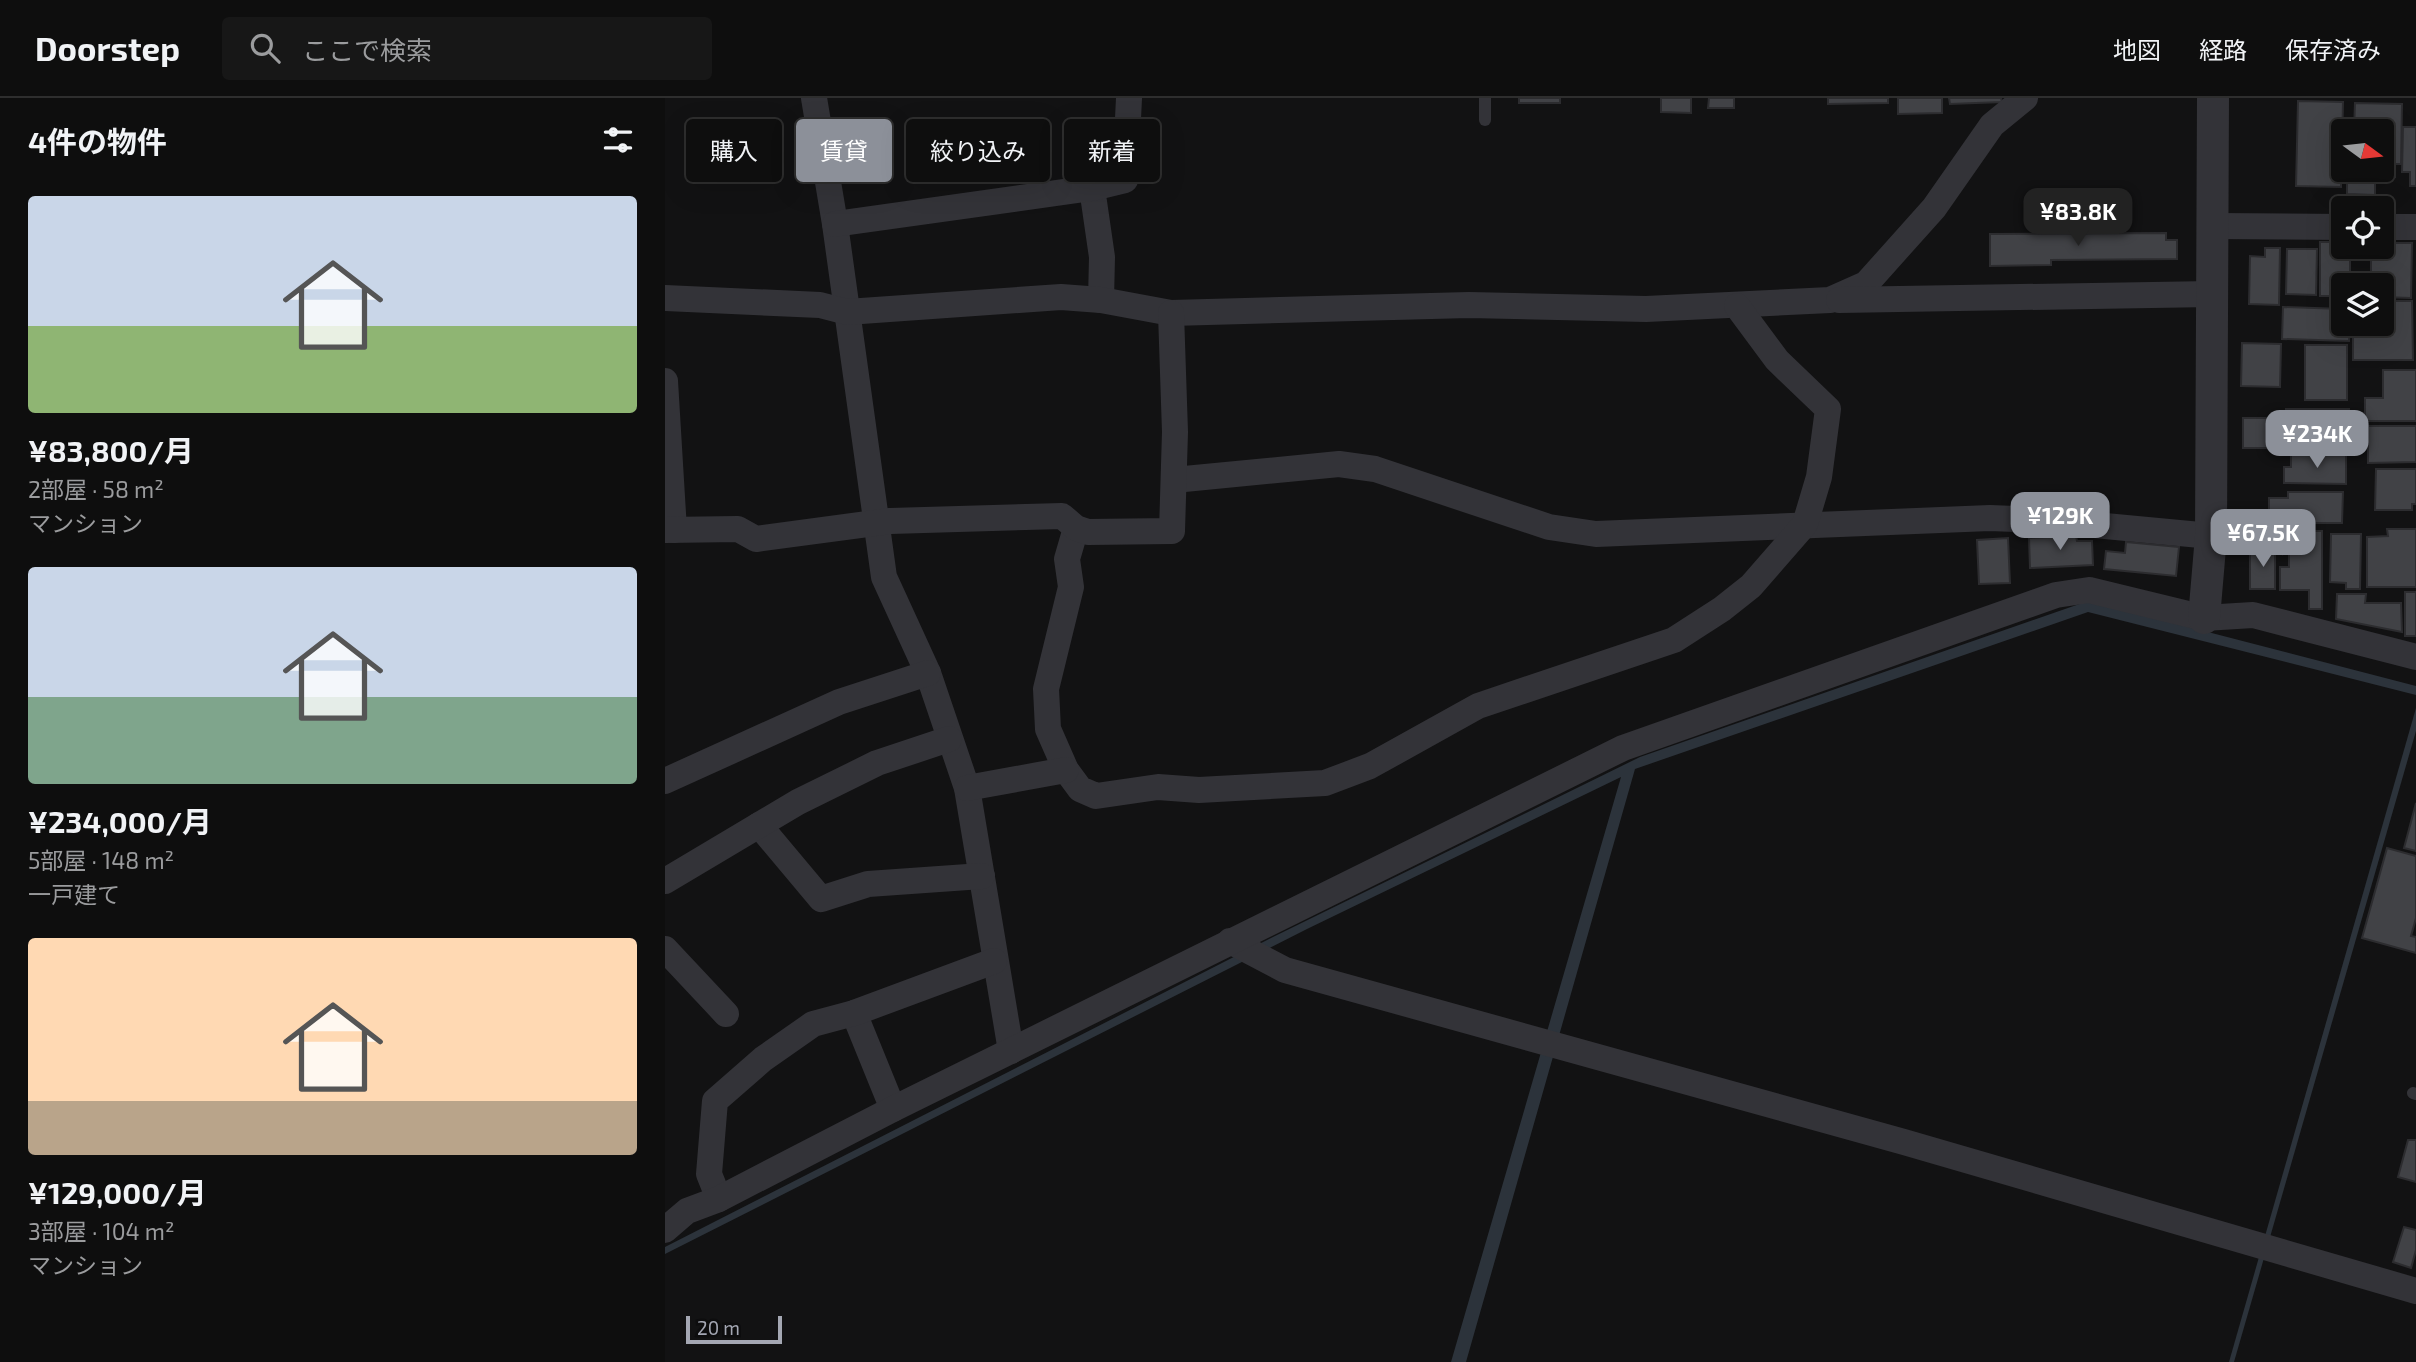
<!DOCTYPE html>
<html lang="ja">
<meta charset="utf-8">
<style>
:root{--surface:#0e0e0e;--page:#171717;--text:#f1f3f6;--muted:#9b9c9e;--line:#2e2e2e;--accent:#8c9099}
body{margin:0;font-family:"Exo 2","Noto Sans JP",sans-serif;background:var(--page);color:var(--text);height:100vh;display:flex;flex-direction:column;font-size:26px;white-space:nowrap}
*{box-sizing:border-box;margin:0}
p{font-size:23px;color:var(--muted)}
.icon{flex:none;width:38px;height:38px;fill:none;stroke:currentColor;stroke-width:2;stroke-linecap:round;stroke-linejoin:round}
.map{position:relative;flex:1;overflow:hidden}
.sheet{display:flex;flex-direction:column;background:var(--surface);width:665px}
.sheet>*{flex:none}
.hud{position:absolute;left:21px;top:21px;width:665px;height:63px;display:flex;gap:14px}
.needle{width:46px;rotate:105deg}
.buttons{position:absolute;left:1666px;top:21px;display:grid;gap:14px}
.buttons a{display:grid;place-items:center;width:63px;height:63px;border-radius:7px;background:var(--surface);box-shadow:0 7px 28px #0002,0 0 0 2px var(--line);font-size:35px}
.scale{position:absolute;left:21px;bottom:18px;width:96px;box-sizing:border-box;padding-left:7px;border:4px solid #a4a7b3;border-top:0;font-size:19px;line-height:24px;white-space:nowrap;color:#a4a7b3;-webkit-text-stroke:5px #0d0d0e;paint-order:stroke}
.price{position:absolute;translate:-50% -60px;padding:0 16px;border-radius:14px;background:var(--accent);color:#fff;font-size:23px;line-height:46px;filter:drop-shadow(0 2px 4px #0008)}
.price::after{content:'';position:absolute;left:50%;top:42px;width:21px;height:16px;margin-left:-10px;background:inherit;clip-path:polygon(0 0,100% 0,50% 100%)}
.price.on{background:#222;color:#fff}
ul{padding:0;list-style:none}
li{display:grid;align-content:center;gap:14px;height:371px;padding:0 28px}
li span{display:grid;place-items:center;height:217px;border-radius:7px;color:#555}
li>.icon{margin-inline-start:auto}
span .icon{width:126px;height:126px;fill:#fffc;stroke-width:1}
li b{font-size:30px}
h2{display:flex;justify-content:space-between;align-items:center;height:84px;padding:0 28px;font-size:30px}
.tag{padding:0 24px;border-radius:7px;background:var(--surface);box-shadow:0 7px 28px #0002,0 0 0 2px var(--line);font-size:24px;line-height:63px}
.tag.on{background:var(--accent);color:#fff}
header{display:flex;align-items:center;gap:42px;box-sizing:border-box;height:98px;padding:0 35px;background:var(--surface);border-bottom:2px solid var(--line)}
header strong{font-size:33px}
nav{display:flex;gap:38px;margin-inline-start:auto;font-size:24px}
.search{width:490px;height:63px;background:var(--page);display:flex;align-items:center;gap:18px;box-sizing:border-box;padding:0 24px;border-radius:7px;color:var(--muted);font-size:26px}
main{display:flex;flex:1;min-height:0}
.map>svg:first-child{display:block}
.water{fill:#2c333b}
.building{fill:#414246;stroke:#2c2c2f;stroke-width:2}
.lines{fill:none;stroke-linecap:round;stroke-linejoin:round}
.service{stroke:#333338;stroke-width:12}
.minor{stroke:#333338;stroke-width:26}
.tertiary{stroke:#333338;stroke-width:32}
</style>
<header>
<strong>Doorstep</strong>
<div class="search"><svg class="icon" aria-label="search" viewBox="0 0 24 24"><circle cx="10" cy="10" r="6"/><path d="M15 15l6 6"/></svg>ここで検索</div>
<nav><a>地図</a><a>経路</a><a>保存済み</a></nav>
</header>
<main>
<section class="sheet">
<h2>4件の物件<svg class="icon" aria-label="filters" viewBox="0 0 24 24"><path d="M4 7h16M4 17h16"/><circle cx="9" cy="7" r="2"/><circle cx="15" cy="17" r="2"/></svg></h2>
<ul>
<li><span style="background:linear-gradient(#c9d6e8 60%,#8fb573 0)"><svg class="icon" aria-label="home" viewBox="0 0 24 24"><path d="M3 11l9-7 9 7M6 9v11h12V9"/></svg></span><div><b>¥83,800/月</b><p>2部屋 · 58 m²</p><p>マンション</p></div></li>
<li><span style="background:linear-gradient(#c9d6e8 60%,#7fa58c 0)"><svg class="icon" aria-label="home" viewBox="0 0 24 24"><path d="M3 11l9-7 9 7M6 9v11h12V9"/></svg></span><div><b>¥234,000/月</b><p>5部屋 · 148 m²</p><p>一戸建て</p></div></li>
<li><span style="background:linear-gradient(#ffd9b3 75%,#b9a48a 0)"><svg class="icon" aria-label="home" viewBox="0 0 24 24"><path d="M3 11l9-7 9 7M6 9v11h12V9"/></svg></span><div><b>¥129,000/月</b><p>3部屋 · 104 m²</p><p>マンション</p></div></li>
</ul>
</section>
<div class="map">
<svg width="1751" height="1264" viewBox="0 0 1751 1264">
<rect width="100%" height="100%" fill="#121213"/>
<!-- water -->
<g class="water">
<polygon points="1423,503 1751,588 1751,597 1423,514 970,671 801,1264 786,1264 956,679 642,831 0,1156 0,1149 610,838 975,659"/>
<polygon points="1751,610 1751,633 1569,1264 1564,1264"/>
</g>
<!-- building -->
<g class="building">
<rect x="854" y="0" width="41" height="5"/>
<polygon points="996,0 1026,0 1026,15 996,14"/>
<polygon points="1044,0 1069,0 1069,10 1043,10"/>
<polygon points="1163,0 1223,0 1223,5 1163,6"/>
<polygon points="1233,0 1277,0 1277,15 1233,16"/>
<polygon points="1284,0 1336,0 1337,4 1285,6"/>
<polygon points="1633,3 1678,4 1676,89 1631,88"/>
<polygon points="1690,5 1737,6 1736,66 1730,66 1730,79 1710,79 1710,97 1682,96 1682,72 1717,72 1717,33 1689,33"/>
<polygon points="1738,29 1751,29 1751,88 1745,88 1745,74 1737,74"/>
<polygon points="1501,135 1501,142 1512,142 1512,161 1386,162 1386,167 1325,168 1325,136"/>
<polygon points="1655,144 1678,144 1678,149 1685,149 1685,187 1678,187 1678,198 1655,198"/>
<polygon points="1717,145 1747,145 1746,200 1717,199 1717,187 1706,187 1706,153 1715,153"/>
<polygon points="1600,150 1615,150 1614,207 1584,206 1585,158 1600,159"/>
<polygon points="1622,151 1652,151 1651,197 1621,196"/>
<polygon points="1717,203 1747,203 1748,262 1688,262 1688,226 1717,226"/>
<polygon points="1618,209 1678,211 1678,226 1685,226 1684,243 1617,241"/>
<polygon points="1577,245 1616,246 1615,289 1576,288"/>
<rect x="1640" y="247" width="42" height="55"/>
<polygon points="1718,272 1751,272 1751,323 1700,323 1700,300 1718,300"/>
<polygon points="1621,311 1684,311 1683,351 1613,350 1613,321 1621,321"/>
<rect x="1578" y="320" width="26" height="30"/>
<polygon points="1703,328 1751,328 1751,364 1703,365"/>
<polygon points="1626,357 1681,357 1681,386 1619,385 1619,369 1626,369"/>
<polygon points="1711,371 1751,371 1751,406 1747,406 1747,412 1710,412"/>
<polygon points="1623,394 1678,394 1677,425 1604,425 1604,400 1623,400"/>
<polygon points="1722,431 1751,431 1751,489 1702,489 1702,439 1723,438"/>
<polygon points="1618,433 1657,433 1657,511 1644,511 1644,492 1615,492 1615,469 1624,469 1624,454 1618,456"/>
<polygon points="1666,436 1696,436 1695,491 1681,491 1681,485 1665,484"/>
<polygon points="1411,438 1412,443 1427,443 1428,467 1365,470 1364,440"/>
<polygon points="1343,440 1345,485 1314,486 1312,442"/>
<polygon points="1461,444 1514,449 1511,478 1439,471 1441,453 1460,455"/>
<polygon points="1610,450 1610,491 1585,491 1585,451"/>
<rect x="1740" y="494" width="11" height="44"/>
<polygon points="1672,496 1701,496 1700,505 1736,505 1737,534 1671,521"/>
<polygon points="1751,705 1751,753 1739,750"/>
<polygon points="1722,750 1751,758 1751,820 1746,838 1751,839 1751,855 1697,840"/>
<polygon points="1743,1042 1751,1042 1751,1084 1733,1079"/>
<polygon points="1739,1129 1751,1132 1751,1152 1746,1170 1728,1164"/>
</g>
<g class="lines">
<!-- service -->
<g class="service">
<polyline points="820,22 820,0"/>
<polyline points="1748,995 1751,996"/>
</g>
<!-- minor -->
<g class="minor">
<polyline points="149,0 170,126 219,479 263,575 302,690 346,953"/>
<polyline points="427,90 437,159 436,202"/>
<polyline points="170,126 427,90 460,82 464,0"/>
<polyline points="1548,128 1678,129"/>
<polyline points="1717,129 1751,129"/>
<polyline points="0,200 155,207 182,214 396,199 436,202 506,215 804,207 981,211 1165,202 1201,186 1269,110 1327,27 1360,0"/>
<polyline points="1174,202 1547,196"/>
<polyline points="0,283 9,432"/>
<polyline points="509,382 674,366 710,371 884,429 931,436 1325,420 1377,422 1546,438"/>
<polyline points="411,430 402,461 406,489 381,591 383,631 401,672 415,691 431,698 493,689 534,692 660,685 705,668 813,608 1009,542 1057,511 1086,488 1140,426 1154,379 1163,311 1112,262 1072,208"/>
<polyline points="0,432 73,431 91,441 225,423 397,418 411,430 423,434 507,433 510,334 506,215"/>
<polyline points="0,683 174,604 263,575"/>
<polyline points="302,690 401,672"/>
<polyline points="94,727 156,801 203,786 317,778"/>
<polyline points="0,783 133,704 212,665 284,641"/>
<polyline points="565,843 620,872 1239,1044 1751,1193"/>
<polyline points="0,851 61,916"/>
<polyline points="189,915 228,1011"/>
<polyline points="54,1101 44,1076 50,1003 98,961 148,926 189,915 329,863"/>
<polyline points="0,1132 22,1113 54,1101 228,1011 958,650 1391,497 1424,492 1539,520 1588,517 1751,559"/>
</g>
<!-- tertiary -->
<polyline class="tertiary" points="1539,520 1546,438 1548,0"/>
</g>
</svg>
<div class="buttons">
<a><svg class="needle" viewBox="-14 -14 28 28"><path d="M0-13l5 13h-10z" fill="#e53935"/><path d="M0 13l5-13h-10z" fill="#9b9c9e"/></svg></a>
<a><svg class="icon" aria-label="locate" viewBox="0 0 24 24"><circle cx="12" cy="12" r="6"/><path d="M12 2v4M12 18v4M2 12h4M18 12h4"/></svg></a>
<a><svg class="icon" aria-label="layers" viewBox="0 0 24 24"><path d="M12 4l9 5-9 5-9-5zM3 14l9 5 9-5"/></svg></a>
</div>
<div class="scale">20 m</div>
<b class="price on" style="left:1413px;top:150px">¥83.8K</b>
<b class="price" style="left:1652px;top:372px">¥234K</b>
<b class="price" style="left:1395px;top:454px">¥129K</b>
<b class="price" style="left:1598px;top:471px">¥67.5K</b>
<div class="hud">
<a class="tag">購入</a>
<a class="tag on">賃貸</a>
<a class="tag">絞り込み</a>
<a class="tag">新着</a>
</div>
</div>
</main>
